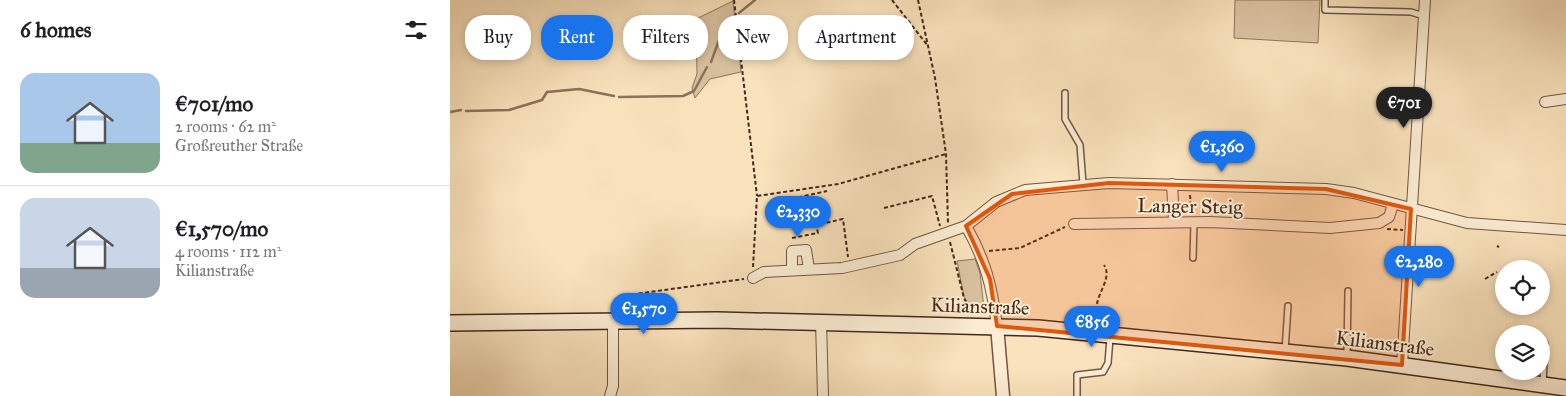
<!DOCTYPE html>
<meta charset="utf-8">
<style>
:root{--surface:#fff;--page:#f6f6f6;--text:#202124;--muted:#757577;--line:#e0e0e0;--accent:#1a73e8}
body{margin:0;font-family:"IM FELL Great Primer",serif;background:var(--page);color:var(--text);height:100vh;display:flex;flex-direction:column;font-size:19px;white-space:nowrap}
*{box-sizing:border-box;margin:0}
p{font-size:16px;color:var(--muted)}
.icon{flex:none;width:28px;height:28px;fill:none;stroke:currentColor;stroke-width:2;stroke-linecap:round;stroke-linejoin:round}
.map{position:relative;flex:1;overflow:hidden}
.drawer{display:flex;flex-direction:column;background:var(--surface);width:450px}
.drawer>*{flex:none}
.banner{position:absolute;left:15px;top:15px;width:475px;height:45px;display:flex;gap:10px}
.controls{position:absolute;left:1045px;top:260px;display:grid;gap:10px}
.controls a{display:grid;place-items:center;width:55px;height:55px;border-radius:50%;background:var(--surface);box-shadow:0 2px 8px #0003;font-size:25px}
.price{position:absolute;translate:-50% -42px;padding:0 11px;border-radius:18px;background:var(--accent);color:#fff;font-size:16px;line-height:32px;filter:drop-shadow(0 1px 2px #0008)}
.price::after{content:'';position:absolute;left:50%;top:30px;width:15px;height:11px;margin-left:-8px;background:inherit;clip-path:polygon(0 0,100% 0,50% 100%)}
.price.current{background:#222;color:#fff}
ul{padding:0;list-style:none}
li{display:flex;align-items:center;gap:15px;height:125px;padding:0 20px}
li+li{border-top:1px solid var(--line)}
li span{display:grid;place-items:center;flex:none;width:140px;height:100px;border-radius:15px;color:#555}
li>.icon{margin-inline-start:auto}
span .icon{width:60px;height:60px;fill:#fffc;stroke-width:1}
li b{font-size:21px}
h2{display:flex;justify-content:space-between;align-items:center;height:60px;padding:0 20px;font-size:21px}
.tag{padding:0 18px;border-radius:20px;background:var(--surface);box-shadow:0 2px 8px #0003;font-size:18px;line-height:45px}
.tag.current{background:var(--accent);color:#fff}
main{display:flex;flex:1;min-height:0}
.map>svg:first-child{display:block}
.green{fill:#dac2a1;stroke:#8f755e}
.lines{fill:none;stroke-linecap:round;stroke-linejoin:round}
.stream{stroke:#8b725b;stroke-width:2.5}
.service-casing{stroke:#715643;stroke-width:8}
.minor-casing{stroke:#715643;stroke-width:12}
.tertiary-casing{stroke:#715643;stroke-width:15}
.secondary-casing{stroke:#44281b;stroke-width:18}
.path{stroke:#44281b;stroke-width:2;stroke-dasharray:4 2.5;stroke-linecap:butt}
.service{stroke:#fbecd3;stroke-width:5}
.minor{stroke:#fbecd3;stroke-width:10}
.tertiary{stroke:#fbecd3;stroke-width:12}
.secondary{stroke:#fbecd3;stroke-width:15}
.marked{fill:#e0570d;fill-opacity:0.2;stroke:#e0570d;stroke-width:4;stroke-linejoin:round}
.labels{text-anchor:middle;stroke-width:4;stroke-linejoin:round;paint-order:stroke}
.street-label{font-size:20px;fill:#44281b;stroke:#fbecd3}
</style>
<main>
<section class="drawer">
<h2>6 homes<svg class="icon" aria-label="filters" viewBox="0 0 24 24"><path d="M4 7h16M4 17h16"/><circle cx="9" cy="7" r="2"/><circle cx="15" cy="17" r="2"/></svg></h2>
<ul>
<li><span style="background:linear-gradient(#a9c7e8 70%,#7fa58c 0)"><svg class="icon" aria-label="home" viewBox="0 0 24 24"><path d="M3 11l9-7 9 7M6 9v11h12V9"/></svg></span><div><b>€701/mo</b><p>2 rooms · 62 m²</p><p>Großreuther Straße</p></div></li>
<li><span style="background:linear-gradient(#c9d6e8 70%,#9aa5b1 0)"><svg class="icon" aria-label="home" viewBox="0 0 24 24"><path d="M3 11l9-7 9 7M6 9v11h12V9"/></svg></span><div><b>€1,570/mo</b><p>4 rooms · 112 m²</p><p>Kilianstraße</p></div></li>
</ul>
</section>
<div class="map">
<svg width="1116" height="396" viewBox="0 0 1116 396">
<rect width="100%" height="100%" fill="#f9e2bc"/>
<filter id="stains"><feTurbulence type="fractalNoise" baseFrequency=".004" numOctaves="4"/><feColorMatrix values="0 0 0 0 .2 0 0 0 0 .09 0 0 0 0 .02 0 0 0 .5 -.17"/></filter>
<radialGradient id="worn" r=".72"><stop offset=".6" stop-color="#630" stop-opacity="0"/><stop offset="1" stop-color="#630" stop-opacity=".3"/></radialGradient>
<!-- green -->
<g class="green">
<polygon points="785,0 870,0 868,43 784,38"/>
<polygon points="283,1 291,72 260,79 245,98 242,88 247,74 246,19"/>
<polygon points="525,259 530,273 534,309 525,314 514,297 507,261"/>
</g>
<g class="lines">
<!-- stream -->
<g class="stream">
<polyline points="289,13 305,0"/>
<polyline points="261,62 276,21 285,16"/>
<polyline points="169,97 233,96 244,91 257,67"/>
<polyline points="16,111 59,110 92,100 97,92 129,89 164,96"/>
<polyline points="0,112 11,110"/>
</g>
<!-- service casing -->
<g class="service-casing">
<g id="service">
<polyline points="875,0 875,10 961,12 974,16"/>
<polyline points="615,93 615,119 630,145 633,184"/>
<polyline points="743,258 744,222"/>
<polyline points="835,351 838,306"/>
<polyline points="897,355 898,291"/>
<polyline points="1093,382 1095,344"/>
<polyline points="627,396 627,375 653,372 658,363 660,338"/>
</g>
</g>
<!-- minor casing -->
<g class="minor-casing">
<g id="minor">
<polyline points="1095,102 1116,99"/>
<polyline points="722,184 724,221"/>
<polyline points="624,224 760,222 880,228 929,223 939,217 943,204"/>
<path d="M516 226C536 261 542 287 547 326"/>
<polyline points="342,270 342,251 356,250 359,269"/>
<polyline points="303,278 314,272 392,268 450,255 465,244 516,226 546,202 575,190 659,183 876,189 904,193 1017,223 1116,230"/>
<polyline points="371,321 373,396"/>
<polyline points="952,365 975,0"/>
<polyline points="160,396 163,386 163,320"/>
</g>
</g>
<!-- tertiary casing -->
<g class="tertiary-casing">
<polyline id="tertiary" points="547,326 553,396"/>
</g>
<!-- secondary casing -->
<g class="secondary-casing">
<polyline id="secondary" points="0,323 267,320 588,328 897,358 1116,388"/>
</g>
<!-- path -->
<g class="path">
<polyline points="284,0 307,196"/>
<polyline points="442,0 478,46"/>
<polyline points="468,0 485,78 496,154 498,223"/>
<polyline points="740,195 741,207"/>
<polyline points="434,208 482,196 490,226"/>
<polyline points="341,211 341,199 377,191"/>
<polyline points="937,229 953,230"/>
<polyline points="342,238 368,233 366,225 393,219 398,257"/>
<polyline points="500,242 514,298 522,314"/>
<polyline points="1047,246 1049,247"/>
<polyline points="539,251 570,248 615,227"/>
<polyline points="303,267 307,196 388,184 496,154"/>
<polyline points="1035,279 1047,272"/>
<path d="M647 304C649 291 662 277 654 265"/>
<polyline points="170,308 178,295 294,279"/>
</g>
<!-- service -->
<use href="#service" class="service"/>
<!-- minor -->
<use href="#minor" class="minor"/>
<!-- tertiary -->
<use href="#tertiary" class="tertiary"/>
<!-- secondary -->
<use href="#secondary" class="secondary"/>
</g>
<!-- marked area -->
<path class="marked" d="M659 183 876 189 961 209 952 365 547 326 540 279 516 226 562 194Z"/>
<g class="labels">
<!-- street labels -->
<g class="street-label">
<text transform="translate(740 206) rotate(1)" y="7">Langer Steig</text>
<text transform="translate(530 306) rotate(2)" y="7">Kilianstraße</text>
<text transform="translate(935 343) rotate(7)" y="7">Kilianstraße</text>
</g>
</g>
<rect width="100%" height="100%" filter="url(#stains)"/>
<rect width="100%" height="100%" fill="url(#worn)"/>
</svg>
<div class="controls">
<a><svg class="icon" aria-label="locate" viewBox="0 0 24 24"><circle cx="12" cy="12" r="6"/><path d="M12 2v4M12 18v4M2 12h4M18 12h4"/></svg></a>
<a><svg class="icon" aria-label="layers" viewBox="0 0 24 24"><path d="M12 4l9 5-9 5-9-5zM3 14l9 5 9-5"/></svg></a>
</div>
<b class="price current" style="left:954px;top:129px">€701</b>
<b class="price" style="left:772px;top:173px">€1,360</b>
<b class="price" style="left:348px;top:238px">€2,330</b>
<b class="price" style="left:969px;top:288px">€2,280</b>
<b class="price" style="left:194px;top:335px">€1,570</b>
<b class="price" style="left:642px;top:348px">€856</b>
<div class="banner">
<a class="tag">Buy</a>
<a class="tag current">Rent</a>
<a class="tag">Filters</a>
<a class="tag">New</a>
<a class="tag">Apartment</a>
</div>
</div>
</main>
